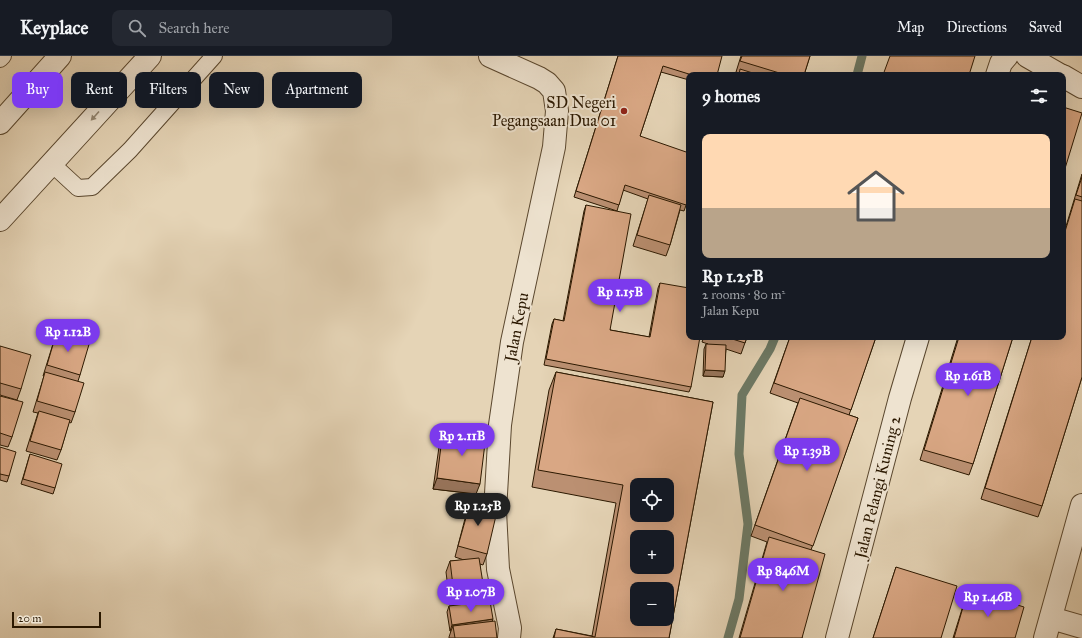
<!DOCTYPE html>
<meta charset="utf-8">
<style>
:root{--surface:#171b24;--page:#242831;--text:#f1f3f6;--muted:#9ea1a6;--line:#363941;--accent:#7c3aed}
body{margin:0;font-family:"IM FELL Great Primer",serif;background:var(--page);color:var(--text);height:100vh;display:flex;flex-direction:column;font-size:15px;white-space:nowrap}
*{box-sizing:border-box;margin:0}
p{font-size:13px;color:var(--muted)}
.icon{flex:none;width:22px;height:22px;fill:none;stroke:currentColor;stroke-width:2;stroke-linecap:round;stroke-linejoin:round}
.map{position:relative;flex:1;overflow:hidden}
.panel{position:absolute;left:686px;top:16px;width:380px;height:268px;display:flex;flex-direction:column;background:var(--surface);border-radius:8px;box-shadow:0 4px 16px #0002}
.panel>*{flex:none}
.hud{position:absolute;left:12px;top:16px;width:380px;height:36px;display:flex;gap:8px}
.fabs{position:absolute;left:630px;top:422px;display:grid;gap:8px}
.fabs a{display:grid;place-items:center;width:44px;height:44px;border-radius:8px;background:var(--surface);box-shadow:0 4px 16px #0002;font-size:20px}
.scale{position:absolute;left:12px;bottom:10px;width:89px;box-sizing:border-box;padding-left:4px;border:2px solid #2b1800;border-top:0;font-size:11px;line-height:14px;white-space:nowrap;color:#2b1800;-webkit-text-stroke:3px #eee3d0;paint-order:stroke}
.price{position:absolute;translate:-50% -34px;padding:0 9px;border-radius:14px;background:var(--accent);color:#fff;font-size:13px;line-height:26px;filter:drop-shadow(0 1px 2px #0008)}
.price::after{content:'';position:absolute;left:50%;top:24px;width:12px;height:9px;margin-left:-6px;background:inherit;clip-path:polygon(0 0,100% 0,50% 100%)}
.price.on{background:#222;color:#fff}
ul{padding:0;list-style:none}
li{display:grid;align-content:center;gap:8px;height:212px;padding:0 16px}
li+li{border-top:1px solid var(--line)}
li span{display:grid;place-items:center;height:124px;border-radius:8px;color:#555}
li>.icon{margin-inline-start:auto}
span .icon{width:72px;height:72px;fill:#fffc;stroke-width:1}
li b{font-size:17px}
h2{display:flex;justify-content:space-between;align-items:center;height:48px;padding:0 16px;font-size:17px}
.chip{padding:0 14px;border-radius:8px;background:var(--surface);box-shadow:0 4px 16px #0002;font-size:14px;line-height:36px}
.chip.on{background:var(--accent);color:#fff}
header{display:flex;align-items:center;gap:24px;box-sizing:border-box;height:56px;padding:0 20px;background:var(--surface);border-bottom:1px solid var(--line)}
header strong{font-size:19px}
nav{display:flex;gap:22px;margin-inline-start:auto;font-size:14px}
.search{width:280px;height:36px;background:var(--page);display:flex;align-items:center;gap:10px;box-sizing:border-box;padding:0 14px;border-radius:8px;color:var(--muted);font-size:15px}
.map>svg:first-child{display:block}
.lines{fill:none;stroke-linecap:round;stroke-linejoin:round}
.stream{stroke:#6c7965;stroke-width:9}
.service-casing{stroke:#5a472e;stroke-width:18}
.minor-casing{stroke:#5a472e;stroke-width:24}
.tertiary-casing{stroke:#5a472e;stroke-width:24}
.service{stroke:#eee3d0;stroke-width:16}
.minor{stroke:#eee3d0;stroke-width:22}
.tertiary{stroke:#eee3d0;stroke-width:22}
.wall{fill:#bb9072;stroke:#2b1800}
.shaded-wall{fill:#98755c;stroke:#2b1800}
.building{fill:#d9a784;stroke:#2b1800;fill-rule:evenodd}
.oneway{fill:#968872}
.poi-dot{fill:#8f2418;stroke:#eee3d0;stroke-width:1.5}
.labels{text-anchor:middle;stroke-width:4;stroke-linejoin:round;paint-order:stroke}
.poi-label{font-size:16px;fill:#2b1800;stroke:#eee3d0;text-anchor:end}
.street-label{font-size:16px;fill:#2b1800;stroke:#eee3d0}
</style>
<header>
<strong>Keyplace</strong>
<div class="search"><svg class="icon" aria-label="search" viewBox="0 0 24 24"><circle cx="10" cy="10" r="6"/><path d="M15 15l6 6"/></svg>Search here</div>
<nav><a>Map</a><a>Directions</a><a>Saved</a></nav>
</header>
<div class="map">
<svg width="1082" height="582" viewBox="0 0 1082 582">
<rect width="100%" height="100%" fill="#e5d4b6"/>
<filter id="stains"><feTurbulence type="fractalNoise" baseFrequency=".005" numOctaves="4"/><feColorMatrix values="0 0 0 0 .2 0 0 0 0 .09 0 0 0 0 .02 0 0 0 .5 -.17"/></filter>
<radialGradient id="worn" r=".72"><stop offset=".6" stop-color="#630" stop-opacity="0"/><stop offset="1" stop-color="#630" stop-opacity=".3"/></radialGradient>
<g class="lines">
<!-- stream -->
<g class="stream">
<polyline points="857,19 862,0"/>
<polyline points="728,582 739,543 748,468 739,398 742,339 770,293 775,281"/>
</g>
<!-- service casing -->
<g class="service-casing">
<g id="service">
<polyline points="0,3 3,0"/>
<polyline points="52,108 78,132 92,131 130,94 214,0"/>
</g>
</g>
<!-- minor casing -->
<g class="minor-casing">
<g id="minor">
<polyline points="1027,0 1060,19"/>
<polyline points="997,19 1001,7 1007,0"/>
<polyline points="1063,20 1082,31"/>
<polyline points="1051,562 1082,571"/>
<polyline points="837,582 900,342 918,281"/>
<polyline points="1045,582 1082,449"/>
</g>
</g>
<!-- tertiary casing -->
<g class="tertiary-casing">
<g id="tertiary">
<polyline points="490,0 539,22 547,27 554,35 557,55 554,91 512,286 500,369 495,455 498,513 510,572 509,582"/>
<polyline points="0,67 60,0"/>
<polyline points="0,164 150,0"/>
</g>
</g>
<!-- service -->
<use href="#service" class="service"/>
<!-- minor -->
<use href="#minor" class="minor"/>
<!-- tertiary -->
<use href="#tertiary" class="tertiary"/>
</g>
<!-- wall -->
<g class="wall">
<polygon points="618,0 717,19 689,19 689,24 661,16 640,80 689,141 684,155 680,154 670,189 666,200 633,190 648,143 623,134 617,155 574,141"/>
<polygon points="741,0 810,0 804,19 738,19 739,17 736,16"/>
<polygon points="1082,118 1082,321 1042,450 1038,461 981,443 1032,281 1063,281 1063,180"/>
<polygon points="586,149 610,274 649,281 658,232 660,227 691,331 689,336 544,309 552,268 554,263 563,265 584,155"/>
<polygon points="57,275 80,319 78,325 75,356 71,367 69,366 61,394 57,404 26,395 38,357 33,356 44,320 43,320"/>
<polygon points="704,281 747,281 741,298 726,293 723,321 703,320 704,293 706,288 708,288 702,286"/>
<polygon points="790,281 876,281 849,359 858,362 811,494 802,582 739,582 767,486 751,480 798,347 770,337"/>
<polygon points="958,281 1013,281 973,408 969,419 920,404"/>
<polygon points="0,290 21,333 17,344 0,339"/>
<polygon points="556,316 713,346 669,582 553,582 556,573 592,580 616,447 532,431 549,334"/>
<polygon points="0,340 12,381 8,391 0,389"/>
<polygon points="443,374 476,438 433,433 440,384"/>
<polygon points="0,391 9,420 7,426 0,424"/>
<polygon points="30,398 55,432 53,438 21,428"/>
<polygon points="471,444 487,498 483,509 480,508 480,545 450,549 446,516 450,505 464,504 455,501 467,455"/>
<polygon points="896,511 941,582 873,582"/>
<polygon points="968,534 1015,582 953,582"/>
<polygon points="449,550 492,565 497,582 449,582 449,581 451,575 450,575 447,556"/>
</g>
<!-- shaded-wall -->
<g class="shaded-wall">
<polygon points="705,314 725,315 723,321 703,320"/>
<polygon points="437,422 480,428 476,438 433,433"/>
<polygon points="484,534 480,545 450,549 454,538"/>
<polygon points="493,563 491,569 453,570 451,575 450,575 452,569"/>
</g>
<!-- building -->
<g class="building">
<polygon points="618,0 722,0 717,19 692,19 663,10 640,80 689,97 689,141 686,149 625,129 619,149 576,135"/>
<polygon points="742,0 810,0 804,19 786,19 740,5"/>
<polygon points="890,0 975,0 969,19 883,19"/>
<polygon points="740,13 759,19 739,19"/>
<polygon points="1063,51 1082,57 1063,119"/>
<polygon points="1082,121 1082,141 1076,139"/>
<polygon points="649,139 681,149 670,189 637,179"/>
<polygon points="1075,143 1082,145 1082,321 1042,450 985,432 1032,281 1063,281 1063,182"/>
<polygon points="586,149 631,158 610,274 650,281 660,227 689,232 689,281 700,281 691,331 546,303 554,263 564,265"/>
<polygon points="57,275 90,285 80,319 47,309"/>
<polygon points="726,281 747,281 745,287"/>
<polygon points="790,281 876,281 851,354 774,327"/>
<polygon points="959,281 1013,281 973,408 924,394"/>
<polygon points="706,288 726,289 725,315 705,314"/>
<polygon points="0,290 31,299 21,333 0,327"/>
<polygon points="45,316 84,327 75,356 37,345"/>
<path d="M556 316 713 346 669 582H554L556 573 595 581 623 429 538 414ZM637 429H667V459H637ZM637 481H667V511H637ZM637 533H667V563H637Z"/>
<polygon points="0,340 23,346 12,381 0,377"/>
<polygon points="800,342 858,362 813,490 755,469"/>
<polygon points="39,355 70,364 61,394 30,385"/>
<polygon points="443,374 486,379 480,428 437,422"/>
<polygon points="0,391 16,396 9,420 0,418"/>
<polygon points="30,398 62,408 55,432 23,423"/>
<polygon points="471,444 498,451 487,498 458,490"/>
<polygon points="769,481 825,498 802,582 740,582"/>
<polygon points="479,502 484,534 454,538 450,505"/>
<polygon points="896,511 957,530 941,582 873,582"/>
<polygon points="968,534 1024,551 1015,582 954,582"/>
<polygon points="490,545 493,563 452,569 449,550"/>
<polygon points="495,565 497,582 455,582 453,570"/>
</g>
<!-- one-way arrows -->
<defs><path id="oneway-solid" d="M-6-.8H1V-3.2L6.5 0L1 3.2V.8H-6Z"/></defs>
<use class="oneway" href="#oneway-solid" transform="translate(95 60) rotate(132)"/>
<!-- markers -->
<circle class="poi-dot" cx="624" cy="55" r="4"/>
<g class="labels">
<!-- poi labels -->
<g class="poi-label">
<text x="616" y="52">SD Negeri<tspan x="616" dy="18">Pegangsaan Dua 01</tspan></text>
</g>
<!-- street labels -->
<g class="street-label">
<text transform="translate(516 271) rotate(-79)" y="6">Jalan Kepu</text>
<text transform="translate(877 431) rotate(-76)" y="6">Jalan Pelangi Kuning 2</text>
</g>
</g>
<rect width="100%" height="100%" filter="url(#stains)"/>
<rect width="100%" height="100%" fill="url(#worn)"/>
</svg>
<div class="fabs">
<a><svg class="icon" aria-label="locate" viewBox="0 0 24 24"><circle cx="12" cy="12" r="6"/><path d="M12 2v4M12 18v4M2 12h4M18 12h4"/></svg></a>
<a>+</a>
<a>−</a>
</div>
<div class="scale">20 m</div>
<b class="price" style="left:620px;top:257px">Rp 1.15B</b>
<b class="price" style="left:68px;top:297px">Rp 1.12B</b>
<b class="price" style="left:968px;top:341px">Rp 1.61B</b>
<b class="price" style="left:462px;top:401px">Rp 2.11B</b>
<b class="price" style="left:807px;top:416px">Rp 1.39B</b>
<b class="price on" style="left:478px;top:471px">Rp 1.25B</b>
<b class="price" style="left:783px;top:536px">Rp 846M</b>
<b class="price" style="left:471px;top:557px">Rp 1.07B</b>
<b class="price" style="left:988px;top:562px">Rp 1.46B</b>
<div class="hud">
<a class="chip on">Buy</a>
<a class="chip">Rent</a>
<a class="chip">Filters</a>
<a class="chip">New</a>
<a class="chip">Apartment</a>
</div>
<section class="panel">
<h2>9 homes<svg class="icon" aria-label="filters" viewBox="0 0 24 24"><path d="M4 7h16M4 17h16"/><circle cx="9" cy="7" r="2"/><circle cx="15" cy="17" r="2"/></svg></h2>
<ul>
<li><span style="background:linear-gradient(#ffd9b3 60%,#b9a48a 0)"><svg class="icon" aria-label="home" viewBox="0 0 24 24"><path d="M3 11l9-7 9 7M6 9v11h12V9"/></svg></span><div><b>Rp 1.25B</b><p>2 rooms · 80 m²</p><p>Jalan Kepu</p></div></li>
</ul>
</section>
</div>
